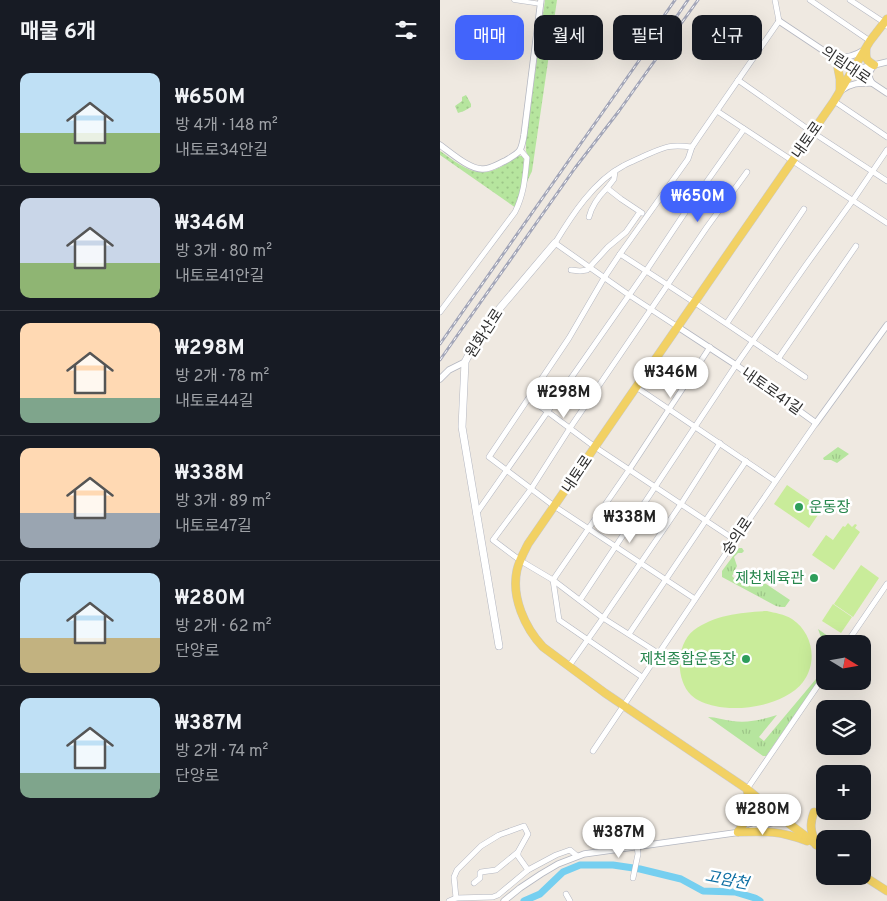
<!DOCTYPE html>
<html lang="ko">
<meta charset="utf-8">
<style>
:root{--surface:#171b24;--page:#20242c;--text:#f1f3f6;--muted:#9ea1a6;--line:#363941;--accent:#4264fb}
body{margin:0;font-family:Overpass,"Noto Sans KR",sans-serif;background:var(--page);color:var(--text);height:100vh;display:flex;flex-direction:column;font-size:19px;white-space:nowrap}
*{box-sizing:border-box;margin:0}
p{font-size:16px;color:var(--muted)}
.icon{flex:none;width:28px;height:28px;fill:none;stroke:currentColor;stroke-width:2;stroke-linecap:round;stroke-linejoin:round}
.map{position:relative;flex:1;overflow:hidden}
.drawer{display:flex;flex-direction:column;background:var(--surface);width:440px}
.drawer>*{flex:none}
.banner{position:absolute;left:15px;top:15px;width:356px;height:45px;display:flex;gap:10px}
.needle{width:32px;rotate:101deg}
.buttons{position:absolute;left:376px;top:635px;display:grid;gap:10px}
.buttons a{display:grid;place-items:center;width:55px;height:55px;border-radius:10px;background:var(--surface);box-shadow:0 5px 20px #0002;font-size:25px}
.price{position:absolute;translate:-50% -42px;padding:0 11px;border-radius:18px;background:#fff;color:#222;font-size:16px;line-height:32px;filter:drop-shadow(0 1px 2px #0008)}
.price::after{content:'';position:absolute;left:50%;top:30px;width:15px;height:11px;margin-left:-8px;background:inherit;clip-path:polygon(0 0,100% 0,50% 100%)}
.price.current{background:var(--accent);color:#fff}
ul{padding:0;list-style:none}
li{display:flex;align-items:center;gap:15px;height:125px;padding:0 20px}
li+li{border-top:1px solid var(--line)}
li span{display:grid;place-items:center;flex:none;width:140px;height:100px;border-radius:10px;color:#555}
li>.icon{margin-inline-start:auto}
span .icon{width:60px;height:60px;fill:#fffc;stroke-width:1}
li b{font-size:21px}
h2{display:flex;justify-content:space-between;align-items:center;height:60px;padding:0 20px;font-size:21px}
.tag{padding:0 18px;border-radius:10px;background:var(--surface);box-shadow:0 5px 20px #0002;font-size:18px;line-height:45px}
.tag.current{background:var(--accent);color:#fff}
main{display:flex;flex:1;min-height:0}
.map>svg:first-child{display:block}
.grass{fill:url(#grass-tufts)}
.park{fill:url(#park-dots)}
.pitch{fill:#c9ec9a}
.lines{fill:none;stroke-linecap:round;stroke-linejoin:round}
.river{stroke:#75cff0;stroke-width:7}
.pedestrian-casing{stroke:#b4b7c1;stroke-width:5}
.minor-casing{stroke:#b4b7c1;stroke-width:6}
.tertiary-casing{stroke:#b4b7c1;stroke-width:7}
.secondary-casing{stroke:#b4b7c1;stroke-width:8}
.primary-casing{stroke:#c9c9c9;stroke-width:9}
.pedestrian{stroke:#fff;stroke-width:4}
.minor{stroke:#fff;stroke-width:5}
.tertiary{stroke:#fff;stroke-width:5.5}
.secondary{stroke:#fff;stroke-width:7}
.primary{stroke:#f2d163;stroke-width:8}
.rail-casing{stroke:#a3a6b8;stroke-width:3}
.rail{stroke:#fff;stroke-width:1;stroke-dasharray:4;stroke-linecap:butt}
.leisure-dot{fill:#2e9e5b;stroke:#fff;stroke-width:2}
.labels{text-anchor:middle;stroke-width:5;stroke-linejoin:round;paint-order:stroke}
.street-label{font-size:15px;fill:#2e2e2e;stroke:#fff}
.leisure-label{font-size:15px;fill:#27864d;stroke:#fff;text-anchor:end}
.water-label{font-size:16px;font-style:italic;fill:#0d6fa3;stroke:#fff}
</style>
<main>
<section class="drawer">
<h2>매물 6개<svg class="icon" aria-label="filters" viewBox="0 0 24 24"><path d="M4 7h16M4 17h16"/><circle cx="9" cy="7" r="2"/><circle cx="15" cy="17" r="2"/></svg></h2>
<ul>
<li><span style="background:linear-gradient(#bfe0f5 60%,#8fb573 0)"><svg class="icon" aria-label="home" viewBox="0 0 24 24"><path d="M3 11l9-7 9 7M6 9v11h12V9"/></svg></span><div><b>₩650M</b><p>방 4개 · 148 m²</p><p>내토로34안길</p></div></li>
<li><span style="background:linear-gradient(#c9d6e8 65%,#8fb573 0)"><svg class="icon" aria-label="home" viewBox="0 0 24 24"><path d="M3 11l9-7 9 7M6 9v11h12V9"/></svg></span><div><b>₩346M</b><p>방 3개 · 80 m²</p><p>내토로41안길</p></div></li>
<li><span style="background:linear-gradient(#ffd9b3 75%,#7fa58c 0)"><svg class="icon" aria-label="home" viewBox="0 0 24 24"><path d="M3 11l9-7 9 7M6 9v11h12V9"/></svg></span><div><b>₩298M</b><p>방 2개 · 78 m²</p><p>내토로44길</p></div></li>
<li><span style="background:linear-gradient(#ffd9b3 65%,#9aa5b1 0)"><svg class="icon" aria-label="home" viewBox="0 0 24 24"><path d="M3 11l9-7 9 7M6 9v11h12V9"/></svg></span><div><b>₩338M</b><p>방 3개 · 89 m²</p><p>내토로47길</p></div></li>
<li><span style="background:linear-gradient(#bfe0f5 65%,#c2b280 0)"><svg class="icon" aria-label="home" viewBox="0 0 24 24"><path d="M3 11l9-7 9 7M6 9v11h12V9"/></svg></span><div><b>₩280M</b><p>방 2개 · 62 m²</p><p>단양로</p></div></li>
<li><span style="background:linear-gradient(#bfe0f5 75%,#7fa58c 0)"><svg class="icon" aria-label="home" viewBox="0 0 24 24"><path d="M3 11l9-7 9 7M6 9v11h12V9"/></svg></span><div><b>₩387M</b><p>방 2개 · 74 m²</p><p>단양로</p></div></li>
</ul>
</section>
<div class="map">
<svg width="447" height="901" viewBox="0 0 447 901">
<defs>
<pattern id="grass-tufts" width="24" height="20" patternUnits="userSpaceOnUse" patternTransform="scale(1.25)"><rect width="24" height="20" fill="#b6e59e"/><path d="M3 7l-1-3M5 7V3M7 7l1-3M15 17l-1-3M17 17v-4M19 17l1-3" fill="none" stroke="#9dc588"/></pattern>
<pattern id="park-dots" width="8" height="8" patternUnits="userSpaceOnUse" patternTransform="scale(1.25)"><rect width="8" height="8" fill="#b6e59e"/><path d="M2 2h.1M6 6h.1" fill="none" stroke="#9dc588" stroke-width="1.8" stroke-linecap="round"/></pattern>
</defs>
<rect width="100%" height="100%" fill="#efe9e1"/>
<!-- grass -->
<g class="grass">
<polygon points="398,447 409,454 397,463 391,460 384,460 383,458"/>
<polygon points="299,548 302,548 304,551 302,553 298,553 294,557 297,566 292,576 296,580 301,583 308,572 350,600 345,607 341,607 336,606 282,577 282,571"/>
<path d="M378 629 399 644H385V671L326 756H323L268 717C276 717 284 720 292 721 308 723 322 720 337 715L319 737 324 741 376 679C377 675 379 672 381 668 387 654 383 642 378 629Z"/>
</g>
<!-- park -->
<g class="park">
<polygon points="105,0 117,0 92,171 86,184 88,156 86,151 86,140"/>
<polygon points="26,95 31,104 31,107 24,111 18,113 15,106 22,101 22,97"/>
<path d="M0 151C15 161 32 177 51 171 61 168 70 161 79 156H82L84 158 81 197 76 208 0 155Z"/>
</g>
<!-- pitch -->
<g class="pitch">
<polygon points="347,485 382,509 369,528 334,504"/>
<polygon points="408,523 412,527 415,524 417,525 415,528 420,532 394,570 372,555 386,535 393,540 403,526 405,527"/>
<polygon points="421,565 439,578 413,617 394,604"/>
<polygon points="393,604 412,617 401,633 382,621"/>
<path d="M327 611C335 613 344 614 352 619 373 633 378 662 363 682 345 705 301 712 275 706 266 704 257 701 251 695 235 679 236 644 254 630 274 615 302 612 327 611Z"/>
</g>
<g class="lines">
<!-- river -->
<polyline class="river" points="84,901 100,894 123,872 140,865 173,865 200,869 241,879 263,891 295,892 315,898 320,901"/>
<!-- pedestrian casing -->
<g class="pedestrian-casing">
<polyline id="pedestrian" points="74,0 101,4"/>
</g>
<!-- minor casing -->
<g class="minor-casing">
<g id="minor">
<polyline points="370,0 430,41"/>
<polyline points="410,0 445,23 447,26"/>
<polyline points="298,80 372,132 447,181"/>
<polyline points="394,101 447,137"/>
<polyline points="277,111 447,223"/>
<polyline points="167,188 174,179 175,171"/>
<path d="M149 217C152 205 158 197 167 188L181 199 202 213"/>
<path d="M180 254C242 294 304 335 365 377"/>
<polyline points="131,270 140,271 147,270 168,247 186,232 200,212"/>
<path d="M0 312 75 212C84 194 85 178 87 158L81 151"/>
<polyline points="287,323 364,209"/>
<path d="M238 327 189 295 115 243C132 215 154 181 183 166 190 162 198 159 204 156 225 147 229 144 252 147"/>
<polyline points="338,359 416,246"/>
<polyline points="196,387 335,481"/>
<polyline points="89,398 155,447 295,540"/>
<polyline points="36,514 206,271 246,211 304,129"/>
<polyline points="255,599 114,506 49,457 129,338 164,278 180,254 248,159 252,147 258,138 339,21 335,0"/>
<polyline points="140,600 296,365 366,265 413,200 447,150"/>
<polyline points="189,634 306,461"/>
<polyline points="406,644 447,584"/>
<polyline points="218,653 163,618 113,580 81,561 53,540 91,489 130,428 267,227 307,172"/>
<polyline points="129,666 163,618 241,504 280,443"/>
<polyline points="202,677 119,620 113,580 189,470 270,347"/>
<polyline points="153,751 295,540 376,423"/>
<polyline points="307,789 385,675"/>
<polyline points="193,878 198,854 197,846"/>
<polyline points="34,883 40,878 40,873 41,872 56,870 78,852"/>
<polyline points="126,894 130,901"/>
<polyline points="16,898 14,877 17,870 41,846 59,835 84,826 88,834 78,852 78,856 88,870"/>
<polyline points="9,901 16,898 53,897 58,895 88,870 116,855 130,850 137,856"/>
</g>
</g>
<!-- tertiary casing -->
<g class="tertiary-casing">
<g id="tertiary">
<polyline points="339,21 447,93"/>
<path d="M396 58C407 58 415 56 424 50"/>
<polyline points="413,70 447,62"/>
<path d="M432 83C427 75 429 72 434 65"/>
<path d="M402 90C412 83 418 83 430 83"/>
<path d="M0 145C10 152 30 170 43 169 51 169 58 164 65 161 80 152 81 153 84 135L101 0"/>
<polyline points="238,327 296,365 376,423 447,325"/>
<polyline points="0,379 9,370 25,362"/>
<polyline points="310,830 343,819"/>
<polyline points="64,901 80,888 101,874 118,864 144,854 301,832"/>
</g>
</g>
<!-- secondary casing -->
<g class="secondary-casing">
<polyline id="secondary" points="59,646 22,427 25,362 36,341 60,308 115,243"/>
</g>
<!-- primary casing -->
<g class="primary-casing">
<g id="primary">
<path d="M426 49C426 58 425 60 434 65"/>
<polyline points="396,58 400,79 400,90"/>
<path d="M374 812C369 826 371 831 376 845"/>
<path d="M298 832C327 831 340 831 367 841"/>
<path d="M298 832C310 815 312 810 307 789"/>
<path d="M385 851 343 819 307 789 165 693 103 647C85 628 71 597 77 570 79 561 84 552 88 544L294 245 394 101 430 41 447 19"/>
<polyline points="422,875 447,891"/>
</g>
</g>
<!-- pedestrian -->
<use href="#pedestrian" class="pedestrian"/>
<!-- minor -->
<use href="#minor" class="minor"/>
<!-- tertiary -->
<use href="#tertiary" class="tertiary"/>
<!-- secondary -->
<use href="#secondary" class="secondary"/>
<!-- primary -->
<use href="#primary" class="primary"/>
<!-- rail casing -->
<g class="rail-casing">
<g id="rail">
<polyline points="207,40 235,0"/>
<polyline points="217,45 248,0"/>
<polyline points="0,344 217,35"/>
<polyline points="0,360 135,168 179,111 258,0"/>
</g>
</g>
<!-- rail -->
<use href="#rail" class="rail"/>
</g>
<!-- markers -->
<g class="leisure-dot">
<circle cx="359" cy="507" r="5"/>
<circle cx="374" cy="578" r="5"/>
<circle cx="306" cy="659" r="5"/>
</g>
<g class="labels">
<!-- street labels -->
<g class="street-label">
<text transform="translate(406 65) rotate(34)" y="5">의림대로</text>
<text transform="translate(367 140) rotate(-55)" y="5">내토로</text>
<text transform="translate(44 333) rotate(-57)" y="5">원화산로</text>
<text transform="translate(332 391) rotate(35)" y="5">내토로41길</text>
<text transform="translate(137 474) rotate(-56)" y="5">내토로</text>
<text transform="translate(297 536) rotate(-56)" y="5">숭의로</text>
</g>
<!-- leisure labels -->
<g class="leisure-label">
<text x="369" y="512" text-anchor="start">운동장</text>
<text x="364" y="583">제천체육관</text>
<text x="296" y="664">제천종합운동장</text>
</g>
<!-- water labels -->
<g class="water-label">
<text transform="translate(287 879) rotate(11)" y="6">고암천</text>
</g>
</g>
</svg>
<div class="buttons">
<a><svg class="needle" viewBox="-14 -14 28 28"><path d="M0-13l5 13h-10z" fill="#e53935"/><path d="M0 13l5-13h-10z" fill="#9ea1a6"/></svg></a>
<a><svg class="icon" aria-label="layers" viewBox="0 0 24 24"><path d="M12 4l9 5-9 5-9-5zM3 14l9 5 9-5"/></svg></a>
<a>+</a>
<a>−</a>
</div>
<b class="price current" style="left:258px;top:223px">₩650M</b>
<b class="price" style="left:231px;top:399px">₩346M</b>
<b class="price" style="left:124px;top:419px">₩298M</b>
<b class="price" style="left:190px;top:544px">₩338M</b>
<b class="price" style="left:323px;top:836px">₩280M</b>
<b class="price" style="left:179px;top:859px">₩387M</b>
<div class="banner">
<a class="tag current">매매</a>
<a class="tag">월세</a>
<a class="tag">필터</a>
<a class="tag">신규</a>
</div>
</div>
</main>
